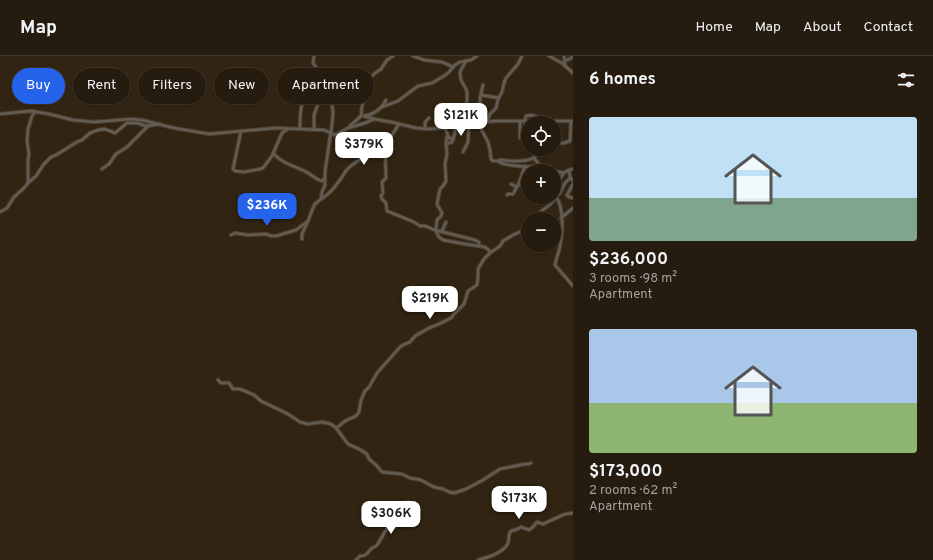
<!DOCTYPE html>
<meta charset="utf-8">
<style>
:root{--surface:#251b0e;--page:#2d2417;--text:#f1f3f6;--muted:#a3a19e;--line:#42392e;--accent:#2563eb}
body{margin:0;font-family:Overpass,sans-serif;background:var(--page);color:var(--text);height:100vh;display:flex;flex-direction:column;font-size:15px;white-space:nowrap}
*{box-sizing:border-box;margin:0}
p{font-size:13px;color:var(--muted)}
.icon{flex:none;width:22px;height:22px;fill:none;stroke:currentColor;stroke-width:2;stroke-linecap:round;stroke-linejoin:round}
.map{position:relative;flex:1;overflow:hidden}
.details{display:flex;flex-direction:column;background:var(--surface);width:360px}
.details>*{flex:none}
.hud{position:absolute;left:12px;top:12px;width:380px;height:36px;display:flex;gap:8px}
.fabs{position:absolute;left:521px;top:60px;display:grid;gap:8px}
.fabs a{display:grid;place-items:center;width:40px;height:40px;border-radius:50%;background:var(--surface);box-shadow:0 1px 3px #0004,0 0 0 1px var(--line);font-size:20px}
.price{position:absolute;translate:-50% -34px;padding:0 9px;border-radius:8px;background:#fff;color:#222;font-size:13px;line-height:26px;filter:drop-shadow(0 1px 2px #0008)}
.price::after{content:'';position:absolute;left:50%;top:24px;width:12px;height:9px;margin-left:-6px;background:inherit;clip-path:polygon(0 0,100% 0,50% 100%)}
.price.current{background:var(--accent);color:#fff}
ul{padding:0;list-style:none}
li{display:grid;align-content:center;gap:8px;height:212px;padding:0 16px}
li span{display:grid;place-items:center;height:124px;border-radius:4px;color:#555}
li>.icon{margin-inline-start:auto}
span .icon{width:72px;height:72px;fill:#fffc;stroke-width:1}
li b{font-size:17px}
h2{display:flex;justify-content:space-between;align-items:center;height:48px;padding:0 16px;font-size:17px}
.tag{padding:0 14px;border-radius:18px;background:var(--surface);box-shadow:0 1px 3px #0004,0 0 0 1px var(--line);font-size:14px;line-height:36px}
.tag.current{background:var(--accent);color:#fff}
header{display:flex;align-items:center;gap:24px;box-sizing:border-box;height:56px;padding:0 20px;background:var(--surface);border-bottom:1px solid var(--line)}
header strong{font-size:19px}
nav{display:flex;gap:22px;margin-inline-start:auto;font-size:14px}
main{display:flex;flex:1;min-height:0}
.map>svg:first-child{display:block}
.lines{fill:none;stroke-linecap:round;stroke-linejoin:round}
.minor-casing{stroke:#4b3f2e;stroke-width:4.5}
.minor{stroke:#625c53;stroke-width:2.5}
</style>
<header>
<strong>Map</strong>
<nav><a>Home</a><a>Map</a><a>About</a><a>Contact</a></nav>
</header>
<main>
<div class="map">
<svg width="573" height="504" viewBox="0 0 573 504">
<rect width="100%" height="100%" fill="#312412"/>
<g class="lines">
<!-- minor casing -->
<g class="minor-casing">
<g id="minor">
<polyline points="413,0 424,4 442,6 453,11"/>
<polyline points="549,0 562,7 573,17"/>
<polyline points="564,0 565,10"/>
<polyline points="466,5 461,14 460,17 461,24 467,35 467,44 466,55 467,67"/>
<polyline points="565,5 573,1"/>
<polyline points="481,39 499,42"/>
<path d="M303 43C309 39 313 41 319 45L314 59V74"/>
<polyline points="382,51 398,45 418,30 432,27 444,20 449,16 455,9 460,6 471,4 477,0"/>
<polyline points="0,58 31,55 49,58 73,64 94,66 131,63 142,64 174,72 209,78 275,72 324,74 335,79 348,72 365,67 374,63 391,66 416,72 428,73 442,72 466,67 497,65 573,65"/>
<path d="M364 60C374 58 382 53 386 44"/>
<polyline points="364,60 374,63"/>
<path d="M525 64 526 60C531 58 538 60 541 64"/>
<polyline points="520,65 520,82 522,83 528,85"/>
<polyline points="481,66 480,42 483,29"/>
<path d="M482 66 481 70V73L488 86 490 94 491 103 493 105H498L501 104C510 105 527 107 535 101V93"/>
<polyline points="487,66 490,58 496,52 498,43 502,36 504,27 506,22 518,8 522,0"/>
<polyline points="525,69 525,64"/>
<polyline points="350,70 361,60 362,50 366,40 368,25 375,17 381,13 387,4 393,0"/>
<polyline points="554,70 556,65"/>
<polyline points="445,72 449,82 453,83"/>
<path d="M300 73C300 61 300 48 306 37L304 33"/>
<polyline points="425,73 425,66 429,62"/>
<polyline points="241,75 233,113 235,115 244,116 260,113 263,112 272,100 282,77 288,73"/>
<polyline points="554,87 564,87 570,85 571,65"/>
<polyline points="446,88 452,86 455,77 455,69"/>
<polyline points="385,91 386,122 382,126 383,137 381,140 382,143 386,147 387,155 414,166 420,170 425,170 435,174 475,184 479,186 479,190"/>
<polyline points="463,96 468,86 469,67"/>
<path d="M273 97C282 108 296 110 308 117 313 120 317 124 322 125L324 123"/>
<polyline points="534,102 541,111"/>
<polyline points="498,105 501,107 509,109 528,111 534,110 553,115"/>
<polyline points="102,113 109,108 116,98 127,91 148,70"/>
<polyline points="569,114 570,121 573,125"/>
<polyline points="554,115 564,117"/>
<polyline points="28,127 36,120 44,108 51,101 56,99 77,86 82,84 90,77 98,74 105,73 115,77 127,67 137,67 146,70 160,68"/>
<polyline points="511,128 517,131"/>
<polyline points="519,128 524,132 528,133"/>
<polyline points="573,128 567,139 569,141 573,142"/>
<polyline points="507,139 508,138 513,138 519,127 525,110"/>
<polyline points="557,140 560,137 565,127 570,122"/>
<path d="M556 141C564 151 563 177 560 190 559 197 556 202 555 209L573 230"/>
<path d="M321 143C332 137 339 125 346 115 350 108 377 93 385 90L399 68"/>
<polyline points="0,156 7,152 14,141 24,132 28,127 28,104 29,98 27,85 28,73 32,60 35,56"/>
<polyline points="561,162 573,152"/>
<path d="M532 163C539 155 551 151 556 141 561 129 556 116 573 113"/>
<polyline points="436,174 437,164 441,160 442,157 437,148 440,133 443,130 446,125 445,107 447,99 446,86 447,81 448,80"/>
<polyline points="436,175 439,181 443,184 465,188 485,191 491,196"/>
<polyline points="442,175 446,166"/>
<polyline points="231,179 235,177 248,179 265,178 272,180 276,180 296,174 308,165"/>
<polyline points="302,183 302,178 308,165 313,152 315,148 321,143 322,136 325,129 325,115 332,69 333,56 332,48 325,38 324,26 321,22 317,18 316,11 313,7 314,0"/>
<polyline points="218,324 221,327 229,327 233,333 240,333 254,339 261,345 288,358 300,366 308,368 322,366 331,368 336,372 348,388 359,393 367,398 369,403 376,409 382,416 402,418 410,422 421,424 434,431 443,433 449,436 454,437 466,433 483,424 500,413 525,408 529,408 531,407"/>
<polyline points="336,372 339,370 345,365 356,360 359,356 361,344 365,335 369,331 377,317 400,291 403,289 410,286 415,280 429,272 439,268 451,262 454,258 464,248 468,235 477,229 478,221 478,213 484,203 490,197 500,190 503,185 513,179 520,176 528,168"/>
<path d="M356 504 360 500C367 500 367 497 371 493 375 489 373 493 377 489 379 486 383 480 384 477L398 458 399 454 407 448 408 446"/>
<path d="M478 504C487 502 505 496 508 487 510 483 507 479 511 475L518 473 521 471 529 474 533 471 537 466 543 468 565 458 573 457"/>
</g>
</g>
<!-- minor -->
<use href="#minor" class="minor"/>
</g>
</svg>
<div class="fabs">
<a><svg class="icon" aria-label="locate" viewBox="0 0 24 24"><circle cx="12" cy="12" r="6"/><path d="M12 2v4M12 18v4M2 12h4M18 12h4"/></svg></a>
<a>+</a>
<a>−</a>
</div>
<b class="price" style="left:461px;top:81px">$121K</b>
<b class="price" style="left:364px;top:110px">$379K</b>
<b class="price current" style="left:267px;top:171px">$236K</b>
<b class="price" style="left:430px;top:264px">$219K</b>
<b class="price" style="left:519px;top:464px">$173K</b>
<b class="price" style="left:391px;top:479px">$306K</b>
<div class="hud">
<a class="tag current">Buy</a>
<a class="tag">Rent</a>
<a class="tag">Filters</a>
<a class="tag">New</a>
<a class="tag">Apartment</a>
</div>
</div>
<section class="details">
<h2>6 homes<svg class="icon" aria-label="filters" viewBox="0 0 24 24"><path d="M4 7h16M4 17h16"/><circle cx="9" cy="7" r="2"/><circle cx="15" cy="17" r="2"/></svg></h2>
<ul>
<li><span style="background:linear-gradient(#bfe0f5 65%,#7fa58c 0)"><svg class="icon" aria-label="home" viewBox="0 0 24 24"><path d="M3 11l9-7 9 7M6 9v11h12V9"/></svg></span><div><b>$236,000</b><p>3 rooms · 98 m²</p><p>Apartment</p></div></li>
<li><span style="background:linear-gradient(#a9c7e8 60%,#8fb573 0)"><svg class="icon" aria-label="home" viewBox="0 0 24 24"><path d="M3 11l9-7 9 7M6 9v11h12V9"/></svg></span><div><b>$173,000</b><p>2 rooms · 62 m²</p><p>Apartment</p></div></li>
</ul>
</section>
</main>
